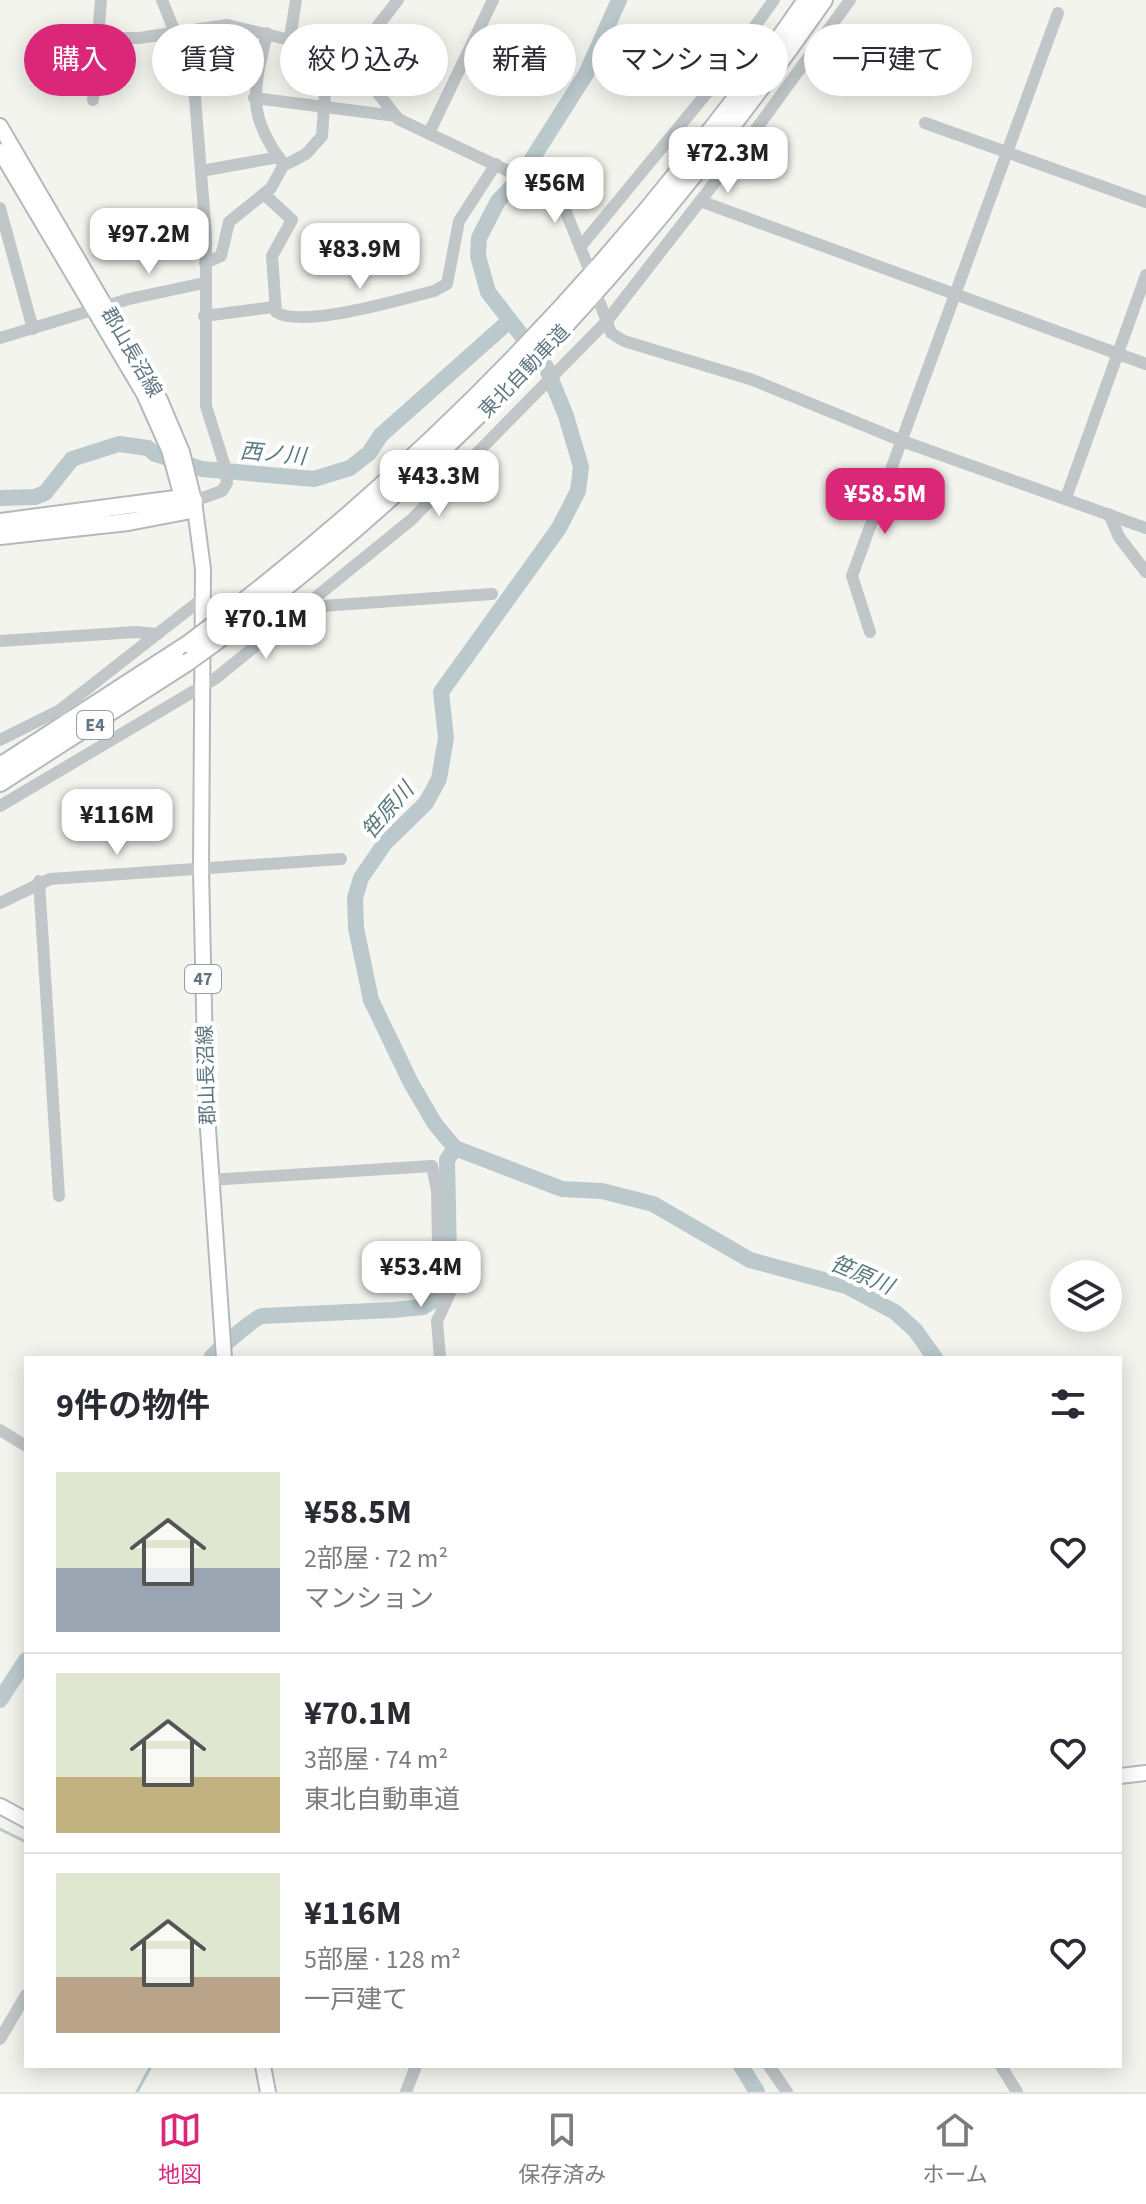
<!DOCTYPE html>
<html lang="ja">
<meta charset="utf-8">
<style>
:root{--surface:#fff;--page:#f7f7f7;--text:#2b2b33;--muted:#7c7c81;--line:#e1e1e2;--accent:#db2777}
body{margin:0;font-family:"Source Sans 3","Noto Sans JP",sans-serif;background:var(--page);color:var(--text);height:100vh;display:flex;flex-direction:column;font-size:30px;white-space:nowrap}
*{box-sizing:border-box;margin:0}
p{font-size:26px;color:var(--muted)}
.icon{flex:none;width:44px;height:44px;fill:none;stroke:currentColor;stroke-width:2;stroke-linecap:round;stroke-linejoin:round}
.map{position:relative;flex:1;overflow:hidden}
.details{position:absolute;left:24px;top:1356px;width:1098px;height:712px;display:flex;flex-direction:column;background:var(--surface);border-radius:0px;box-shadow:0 4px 20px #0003}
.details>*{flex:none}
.top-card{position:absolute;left:24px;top:24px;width:1098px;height:72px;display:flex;gap:16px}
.buttons{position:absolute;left:1050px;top:1260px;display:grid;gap:16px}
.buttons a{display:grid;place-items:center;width:72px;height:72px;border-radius:50%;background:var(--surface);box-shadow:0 4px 20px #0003;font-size:40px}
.price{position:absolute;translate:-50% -68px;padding:0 18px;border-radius:16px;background:#fff;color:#222;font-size:26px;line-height:52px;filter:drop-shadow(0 2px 4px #0008)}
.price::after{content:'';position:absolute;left:50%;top:48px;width:24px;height:18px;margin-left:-12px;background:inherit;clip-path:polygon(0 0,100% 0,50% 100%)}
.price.current{background:var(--accent);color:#fff}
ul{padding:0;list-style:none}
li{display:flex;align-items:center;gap:24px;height:200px;padding:0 32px}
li+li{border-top:2px solid var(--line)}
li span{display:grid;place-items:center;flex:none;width:224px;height:160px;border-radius:0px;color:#555}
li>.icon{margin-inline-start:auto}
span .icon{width:96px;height:96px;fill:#fffc;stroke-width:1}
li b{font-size:34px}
h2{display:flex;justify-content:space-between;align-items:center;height:96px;padding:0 32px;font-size:34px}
.tag{padding:0 28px;border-radius:36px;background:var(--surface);box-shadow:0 4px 20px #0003;font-size:28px;line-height:72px}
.tag.current{background:var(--accent);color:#fff}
.dock{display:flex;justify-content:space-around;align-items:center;height:112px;border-top:2px solid var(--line);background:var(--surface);font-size:22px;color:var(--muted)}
.dock a{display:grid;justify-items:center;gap:4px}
.dock .current{color:var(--accent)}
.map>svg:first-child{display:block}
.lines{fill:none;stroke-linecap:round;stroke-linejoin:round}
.stream{stroke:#bbc9cd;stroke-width:3}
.river{stroke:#bbc9cd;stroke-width:16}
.major-casing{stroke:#b4b9bc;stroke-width:18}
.highway-casing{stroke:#b5b9bc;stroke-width:20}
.minor{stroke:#c1c6c8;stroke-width:12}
.major{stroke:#fff;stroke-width:14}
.highway{stroke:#fff;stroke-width:16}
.highway-bridge-casing{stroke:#b5b9bc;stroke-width:20;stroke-linecap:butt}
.highway-bridge{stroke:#fff;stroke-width:16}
.labels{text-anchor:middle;stroke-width:8;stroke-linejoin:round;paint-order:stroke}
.shield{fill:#fff;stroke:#90a0a8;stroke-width:2}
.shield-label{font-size:18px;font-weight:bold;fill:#607783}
.street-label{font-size:20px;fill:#607783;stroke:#fff}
.water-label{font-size:22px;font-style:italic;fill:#5b7b81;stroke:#fff}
</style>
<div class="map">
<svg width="1146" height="2092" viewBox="0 0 1146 2092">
<rect width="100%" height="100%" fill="#f4f4ef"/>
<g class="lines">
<!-- stream -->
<g class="stream">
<polyline points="0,1829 26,1842"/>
<polyline points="137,2092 151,2066"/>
</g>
<!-- river -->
<g class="river">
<polyline points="619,0 586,74 520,178 498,201 479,238 478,256 488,292 546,367 566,416 581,467 578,491 559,528 441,692 446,738 439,779 426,803 385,843 361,878 355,898 356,928 371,1000 411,1083 435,1124 455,1148 562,1189 602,1191 653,1204 750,1260 846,1286 895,1312 915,1330 935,1358"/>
<polyline points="0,498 35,497 45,493 72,459 119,444 148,448 155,454 202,469 314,479 350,468 369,453 381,435 508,322"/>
<path d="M211 1358C216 1351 254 1318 262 1316L393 1310 423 1307 437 1298 443 1291 449 1255 447 1160 455 1148"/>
<polyline points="0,1700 26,1660"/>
<polyline points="741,2066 757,2092"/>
</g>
<!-- major casing -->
<g class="major-casing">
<g id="major">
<polyline points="0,126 160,400 182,452 194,501 203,569 201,869 206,1100 224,1358"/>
<polyline points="0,151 144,394 169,450 185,508"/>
<polyline points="1120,1776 1146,1773"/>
<polyline points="0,1806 26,1820"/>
<polyline points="263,2066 268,2092"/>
</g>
</g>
<!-- highway casing -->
<g class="highway-casing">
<g id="highway">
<polyline points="0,522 183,498 194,501 186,511 128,522 0,536"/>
<path d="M213 625C444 449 641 240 806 0"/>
<path d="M213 644C461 457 647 254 824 0"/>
<polyline points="0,766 188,644"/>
<polyline points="0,783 188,662"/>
</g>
</g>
<!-- minor -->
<g class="minor">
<polyline points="162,0 186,60 195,98 206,235 206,406 226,470 227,483 222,491 194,501"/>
<polyline points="101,32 116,38 139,38 227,25 328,49 357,66 398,119 559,195 587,264"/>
<path d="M267 33C254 91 245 113 284 165"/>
<polyline points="290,38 296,0"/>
<polyline points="351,60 398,0"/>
<polyline points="254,98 396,116"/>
<polyline points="93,100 101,0"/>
<polyline points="925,123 1146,202"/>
<polyline points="429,133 493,0"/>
<polyline points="201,171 279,157"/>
<path d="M264 194 292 220 272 256 276 312C303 329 402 299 434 291L447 284 459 221 496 164"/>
<polyline points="700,201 1146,364"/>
<polyline points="0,208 33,329"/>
<polyline points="581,246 706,94 774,0"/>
<polyline points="205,263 221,256 229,222 271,188 283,166 306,154 322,136 328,49"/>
<polyline points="600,303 611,333 624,341 753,380 902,441 1146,528"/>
<polyline points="204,316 274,307"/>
<polyline points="0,338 129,299 204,283"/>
<polyline points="1066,498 1146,275"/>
<polyline points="1109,514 1119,537 1146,572"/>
<polyline points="310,603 322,606 492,594"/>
<polyline points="870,632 852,576 1058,13"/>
<polyline points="0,641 136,632 158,634"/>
<polyline points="0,740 60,710 202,599"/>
<polyline points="0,806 216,678 411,520 606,322 757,128 850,0"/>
<polyline points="39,881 59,1196"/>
<polyline points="0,903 50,879 341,859"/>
<polyline points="210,1180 432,1166 437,1190 438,1245 442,1251 453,1251 459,1260 455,1282 437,1321 440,1358"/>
<polyline points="0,1430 26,1446"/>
<polyline points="0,2039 26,1995"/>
<polyline points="769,2066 787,2092"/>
<polyline points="1001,2066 1017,2092"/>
<polyline points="406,2092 416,2066"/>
</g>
<!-- major -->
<use href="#major" class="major"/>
<!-- highway -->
<use href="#highway" class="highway"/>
<!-- highway-bridge casing -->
<g class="highway-bridge-casing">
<g id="highway-bridge">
<polyline points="188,644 213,625"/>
<polyline points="188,662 213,644"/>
</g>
</g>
<!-- highway-bridge -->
<use href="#highway-bridge" class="highway-bridge"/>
</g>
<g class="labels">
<!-- shield labels -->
<g class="shield">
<rect x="77" y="711" width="36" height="28" rx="6"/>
<rect x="185" y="965" width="36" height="28" rx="6"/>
</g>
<g class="shield-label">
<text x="95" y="731">E4</text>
<text x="203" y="985">47</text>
</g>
<!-- street labels -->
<g class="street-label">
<text transform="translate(132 352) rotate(60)" y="7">郡山長沼線</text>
<text transform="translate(524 371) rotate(-46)" y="7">東北自動車道</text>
<text transform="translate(206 1075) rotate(-92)" y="7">郡山長沼線</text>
</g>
<!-- water labels -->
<g class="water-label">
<text transform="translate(273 453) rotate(5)" y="8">西ノ川</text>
<text transform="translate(387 810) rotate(-49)" y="8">笹原川</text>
<text transform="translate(862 1274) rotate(23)" y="8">笹原川</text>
</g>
</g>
</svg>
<div class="buttons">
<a><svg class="icon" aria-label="layers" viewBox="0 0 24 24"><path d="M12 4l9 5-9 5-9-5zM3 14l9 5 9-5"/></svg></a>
</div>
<b class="price" style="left:728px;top:195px">¥72.3M</b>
<b class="price" style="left:555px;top:225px">¥56M</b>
<b class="price" style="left:149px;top:276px">¥97.2M</b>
<b class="price" style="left:360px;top:291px">¥83.9M</b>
<b class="price" style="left:439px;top:518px">¥43.3M</b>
<b class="price current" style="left:885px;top:536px">¥58.5M</b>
<b class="price" style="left:266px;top:661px">¥70.1M</b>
<b class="price" style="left:117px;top:857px">¥116M</b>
<b class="price" style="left:421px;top:1309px">¥53.4M</b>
<div class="top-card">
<a class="tag current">購入</a>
<a class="tag">賃貸</a>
<a class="tag">絞り込み</a>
<a class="tag">新着</a>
<a class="tag">マンション</a>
<a class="tag">一戸建て</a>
</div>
<section class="details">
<h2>9件の物件<svg class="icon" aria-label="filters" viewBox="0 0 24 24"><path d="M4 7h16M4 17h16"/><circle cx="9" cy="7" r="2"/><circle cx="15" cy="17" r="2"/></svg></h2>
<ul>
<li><span style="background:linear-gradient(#dfe7d0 60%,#9aa5b1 0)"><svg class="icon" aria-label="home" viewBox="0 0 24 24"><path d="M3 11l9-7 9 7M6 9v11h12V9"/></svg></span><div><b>¥58.5M</b><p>2部屋 · 72 m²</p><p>マンション</p></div><svg class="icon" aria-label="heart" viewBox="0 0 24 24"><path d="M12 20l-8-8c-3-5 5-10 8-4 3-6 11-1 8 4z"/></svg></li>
<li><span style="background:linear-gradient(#dfe7d0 65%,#c2b280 0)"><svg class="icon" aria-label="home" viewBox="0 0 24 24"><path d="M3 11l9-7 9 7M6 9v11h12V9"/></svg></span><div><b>¥70.1M</b><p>3部屋 · 74 m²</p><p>東北自動車道</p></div><svg class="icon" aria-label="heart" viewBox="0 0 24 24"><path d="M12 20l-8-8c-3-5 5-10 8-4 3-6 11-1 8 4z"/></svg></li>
<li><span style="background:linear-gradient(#dfe7d0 65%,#b9a48a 0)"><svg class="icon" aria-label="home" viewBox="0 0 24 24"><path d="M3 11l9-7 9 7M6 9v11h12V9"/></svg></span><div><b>¥116M</b><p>5部屋 · 128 m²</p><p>一戸建て</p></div><svg class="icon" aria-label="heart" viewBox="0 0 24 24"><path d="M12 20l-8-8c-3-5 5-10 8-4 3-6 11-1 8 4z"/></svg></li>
</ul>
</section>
</div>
<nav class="dock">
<a class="current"><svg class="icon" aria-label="map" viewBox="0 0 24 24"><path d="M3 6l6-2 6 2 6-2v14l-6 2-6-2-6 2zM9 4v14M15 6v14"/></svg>地図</a>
<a><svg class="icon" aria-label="saved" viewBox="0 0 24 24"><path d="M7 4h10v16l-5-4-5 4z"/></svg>保存済み</a>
<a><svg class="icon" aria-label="home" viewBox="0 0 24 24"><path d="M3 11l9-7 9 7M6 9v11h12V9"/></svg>ホーム</a>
</nav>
